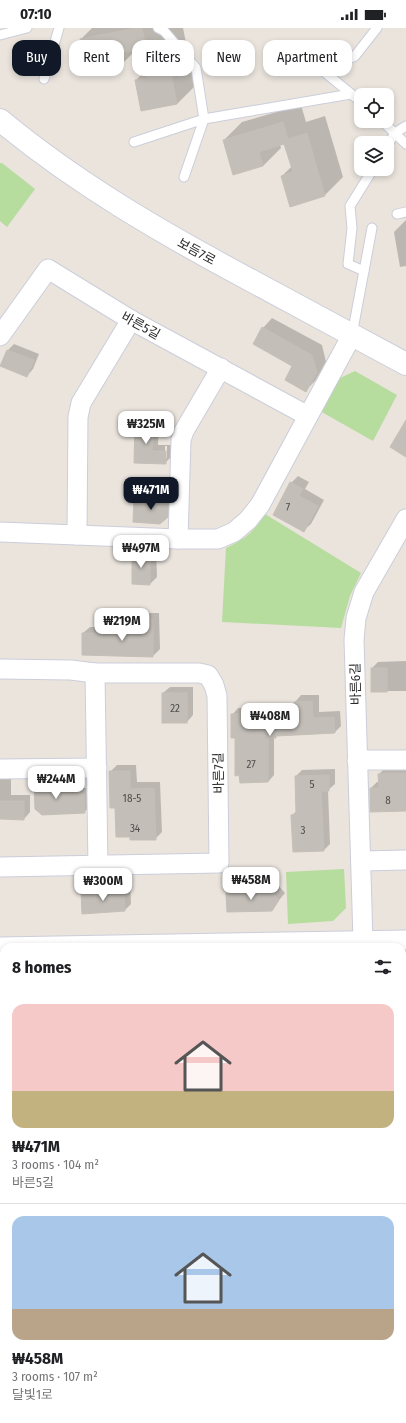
<!DOCTYPE html>
<meta charset="utf-8">
<style>
:root{--surface:#fff;--page:#f2f2f2;--text:#202124;--muted:#757577;--line:#e0e0e0;--accent:#111827}
body{margin:0;font-family:"Fira Sans Condensed","Noto Sans KR",sans-serif;background:var(--page);color:var(--text);height:100vh;display:flex;flex-direction:column;font-size:15px;white-space:nowrap}
*{box-sizing:border-box;margin:0}
p{font-size:13px;color:var(--muted)}
.icon{flex:none;width:22px;height:22px;fill:none;stroke:currentColor;stroke-width:2;stroke-linecap:round;stroke-linejoin:round}
.map{position:relative;flex:1;overflow:hidden}
.sheet{position:absolute;left:0px;top:915px;width:406px;height:480px;display:flex;flex-direction:column;background:var(--surface);border-radius:12px 12px 0 0;box-shadow:0 2px 6px #0003}
.sheet>*{flex:none}
.banner{position:absolute;left:12px;top:12px;width:382px;height:36px;display:flex;gap:8px}
.controls{position:absolute;left:354px;top:60px;display:grid;gap:8px}
.controls a{display:grid;place-items:center;width:40px;height:40px;border-radius:8px;background:var(--surface);box-shadow:0 2px 6px #0003;font-size:20px}
.price{position:absolute;translate:-50% -34px;padding:0 9px;border-radius:8px;background:#fff;color:#222;font-size:13px;line-height:26px;filter:drop-shadow(0 1px 2px #0008)}
.price::after{content:'';position:absolute;left:50%;top:24px;width:12px;height:9px;margin-left:-6px;background:inherit;clip-path:polygon(0 0,100% 0,50% 100%)}
.price.active{background:var(--accent);color:#fff}
ul{padding:0;list-style:none}
li{display:grid;align-content:center;gap:8px;height:212px;padding:0 12px}
li+li{border-top:1px solid var(--line)}
li span{display:grid;place-items:center;height:124px;border-radius:12px;color:#555}
li>.icon{margin-inline-start:auto}
span .icon{width:72px;height:72px;fill:#fffc;stroke-width:1}
li b{font-size:17px}
h2{display:flex;justify-content:space-between;align-items:center;height:48px;padding:0 12px;font-size:17px}
.chip{padding:0 14px;border-radius:12px;background:var(--surface);box-shadow:0 2px 6px #0003;font-size:14px;line-height:36px}
.chip.active{background:var(--accent);color:#fff}
.status{display:flex;justify-content:space-between;align-items:center;height:28px;padding:0 20px;background:var(--surface);direction:ltr}
.status svg{height:11px;fill:currentColor}
.map>svg:first-child{display:block}
.education{fill:#eae0cd}
.green{fill:#b6dc9e}
.water{fill:#79cbe3}
.shadow{fill:#0003;fill-rule:evenodd}
.building{fill:#c3beb8;stroke:#c5bfb6}
.lines{fill:none;stroke-linecap:round;stroke-linejoin:round}
.service-casing{stroke:#cbceda;stroke-width:11}
.minor-casing{stroke:#cbceda;stroke-width:21}
.tertiary-casing{stroke:#cbceda;stroke-width:24}
.trunk-casing{stroke:#c3c3c3;stroke-width:24}
.service{stroke:#fff;stroke-width:9}
.minor{stroke:#fff;stroke-width:19}
.tertiary{stroke:#fff;stroke-width:22}
.trunk{stroke:#e9ae66;stroke-width:22}
.labels{text-anchor:middle;stroke-width:3.5;stroke-linejoin:round;paint-order:stroke}
.number-label{font-size:11px;fill:#504e4d}
.street-label{font-size:13px;fill:#292929;stroke:#fff}
</style>
<div class="status"><b>07:10</b><svg viewBox="0 0 49 12"><path d="M0 12V9h3v3zM5 12V6h3v6zM10 12V3h3v9zM15 12V0h3v12zM26 1h20v11H26zM47 4h2v5h-2z"/></svg></div>
<div class="map">
<svg width="406" height="1395" viewBox="0 0 406 1395">
<rect width="100%" height="100%" fill="#eae4dd"/>
<!-- education -->
<g class="education">
<rect x="0" y="943" width="4" height="301"/>
<polygon points="402,945 406,945 406,1131 402,1139"/>
</g>
<!-- green -->
<g class="green">
<polygon points="0,135 2,135 35,161 7,199 0,193"/>
<polygon points="355,343 397,367 373,413 320,383 338,351"/>
<path d="M265 486 361 545 350 568 341 600 222 594 226 520C246 510 253 505 265 486Z"/>
<polygon points="344,841 346,880 333,893 288,896 286,844"/>
<polygon points="406,1165 406,1352 402,1351 402,1176"/>
<rect x="0" y="1259" width="4" height="57"/>
</g>
<!-- water -->
<polygon class="water" points="402,964 406,967 406,1017 402,1010"/>
<!-- shadow -->
<g class="shadow">
<polygon points="92,0 183,0 195,58 177,76 142,82 136,52 146,42 142,20 136,22 118,40 81,11"/>
<polygon points="301,77 306,94 325,88 343,149 325,167 291,177 282,148 292,138 285,115 280,117 281,120 263,138 224,112 242,94"/>
<polygon points="406,192 406,238 400,239 394,204"/>
<polygon points="272,290 322,317 326,334 315,353 306,362 294,338 263,300"/>
<polygon points="14,316 39,326 33,341 27,348 1,337 8,322"/>
<path d="M142 387H159L158 417H172V428L165 435 135 434 136 393ZM165 418H167V430H165Z"/>
<polygon points="298,448 309,454 305,461 324,472 311,496 304,502 291,455"/>
<polygon points="174,462 174,481 167,488 135,472 141,465 162,466 165,463"/>
<polygon points="140,520 156,520 157,549 150,556 133,555 133,527"/>
<polygon points="141,585 159,585 160,621 153,628 83,626 83,605 90,599 135,599 135,591"/>
<polygon points="406,633 406,663 372,663 372,640 378,634"/>
<polygon points="170,659 193,659 193,687 187,694 163,665"/>
<polygon points="301,667 319,667 319,684 340,683 341,698 334,705 278,707 274,709 274,747 268,754 236,709 232,687 238,680 295,679 295,674"/>
<polygon points="117,737 136,737 137,754 160,754 162,804 155,811 131,808 116,779 110,744"/>
<polygon points="386,739 406,739 406,782 371,760 377,754 379,754 379,746"/>
<polygon points="335,741 335,756 328,762 330,816 324,822 292,787 297,783 296,748 302,742"/>
<polygon points="41,747 63,747 62,760 90,760 91,778 84,784 35,753"/>
<polygon points="0,750 11,750 11,767 30,767 30,784 24,791 0,790"/>
<polygon points="130,855 131,876 125,882 82,864 89,857"/>
<polygon points="277,856 285,865 271,882 227,866 233,859"/>
<rect x="0" y="972" width="4" height="77"/>
</g>
<!-- building -->
<g class="building">
<polygon points="136,0 142,0 145,16 164,13 165,14 177,76 141,83 135,52 147,50 141,21 115,26 118,41 87,47 80,11"/>
<polygon points="283,94 288,111 307,105 325,168 290,179 281,148 293,144 284,116 259,124 263,138 233,147 223,112"/>
<polygon points="262,299 312,327 317,344 306,364 285,352 292,338 253,316"/>
<polygon points="7,322 34,332 27,349 0,338"/>
<polygon points="406,392 406,429 390,419"/>
<polygon points="135,393 153,393 152,423 166,423 166,436 134,435"/>
<polygon points="290,454 303,461 299,468 318,478 304,504 273,487"/>
<polygon points="168,468 168,489 160,496 133,494 134,471 156,472 158,469"/>
<polygon points="132,526 150,526 150,557 132,556"/>
<polygon points="134,591 153,591 153,629 82,627 82,605 134,605"/>
<rect x="371" y="640" width="16" height="24"/>
<rect x="162" y="665" width="25" height="30"/>
<polygon points="312,673 313,690 334,689 335,705 276,708 276,710 268,710 268,754 240,755 239,747 235,748 235,710 231,710 231,686 294,685 294,674"/>
<polygon points="109,743 130,743 130,761 154,760 156,812 130,812 130,809 116,809 115,780 110,780"/>
<polygon points="406,745 406,783 370,784 370,760 379,760 378,746"/>
<polygon points="329,747 329,763 321,763 324,823 293,824 291,787 296,786 295,748"/>
<polygon points="34,753 57,753 56,766 84,766 85,785 42,787 35,781"/>
<polygon points="0,773 24,773 24,792 0,791"/>
<polygon points="124,861 125,883 82,886 81,864"/>
<polygon points="270,862 279,872 272,883 227,884 226,865"/>
</g>
<g class="lines">
<!-- service casing -->
<g class="service-casing">
<g id="service">
<polyline points="158,0 164,3 196,40 204,91 184,149"/>
<polyline points="0,7 27,0"/>
<polyline points="44,51 59,0"/>
<polyline points="361,74 322,42 355,28 377,0"/>
<polyline points="382,93 406,116"/>
<polyline points="134,114 204,91 351,66"/>
<polyline points="387,118 395,105 406,98"/>
<polyline points="397,186 406,184"/>
<polyline points="364,243 348,236 352,200 350,178 373,141"/>
<polyline points="352,307 372,200"/>
<polyline points="0,974 4,974"/>
</g>
</g>
<!-- minor casing -->
<g class="minor-casing">
<g id="minor">
<polyline points="0,308 48,241 131,292 308,388"/>
<polyline points="0,504 178,511 218,511 234,504 248,492 260,477 352,307"/>
<polyline points="77,507 78,389 81,375 131,292"/>
<polyline points="178,511 181,412 184,403 221,340"/>
<polyline points="0,641 71,642 95,645 199,645 208,647 214,657 217,668 219,835 0,839"/>
<polyline points="95,645 98,838"/>
<polyline points="357,732 406,732"/>
<polyline points="0,741 97,740"/>
<polyline points="361,833 406,832"/>
<polyline points="363,913 354,612 356,590 364,564 406,491"/>
<polyline points="0,919 406,912"/>
</g>
</g>
<!-- tertiary casing -->
<g class="tertiary-casing">
<path id="tertiary" d="M0 92C77 156 164 206 252 253 303 281 355 308 406 336"/>
</g>
<!-- trunk casing -->
<g class="trunk-casing">
<g id="trunk">
<polyline points="0,1358 4,1358"/>
<polyline points="402,1375 406,1375"/>
<polyline points="149,1395 168,1393 218,1395"/>
</g>
</g>
<!-- service -->
<use href="#service" class="service"/>
<!-- minor -->
<use href="#minor" class="minor"/>
<!-- tertiary -->
<use href="#tertiary" class="tertiary"/>
<!-- trunk -->
<use href="#trunk" class="trunk"/>
</g>
<g class="labels">
<!-- number labels -->
<g class="number-label">
<text x="288" y="483">7</text>
<text x="175" y="684">22</text>
<text x="251" y="740">27</text>
<text x="312" y="760">5</text>
<text x="132" y="774">18-5</text>
<text x="388" y="776">8</text>
<text x="135" y="804">34</text>
<text x="303" y="806">3</text>
</g>
<!-- street labels -->
<g class="street-label">
<text transform="translate(197 223) rotate(29)" y="5">보듬7로</text>
<text transform="translate(141 297) rotate(29)" y="5">바른5길</text>
<text transform="translate(355 656) rotate(-91)" y="5">바른6길</text>
<text transform="translate(218 745) rotate(-91)" y="5">바른7길</text>
</g>
</g>
</svg>
<div class="controls">
<a><svg class="icon" aria-label="locate" viewBox="0 0 24 24"><circle cx="12" cy="12" r="6"/><path d="M12 2v4M12 18v4M2 12h4M18 12h4"/></svg></a>
<a><svg class="icon" aria-label="layers" viewBox="0 0 24 24"><path d="M12 4l9 5-9 5-9-5zM3 14l9 5 9-5"/></svg></a>
</div>
<b class="price" style="left:146px;top:417px">₩325M</b>
<b class="price active" style="left:151px;top:483px">₩471M</b>
<b class="price" style="left:141px;top:541px">₩497M</b>
<b class="price" style="left:122px;top:614px">₩219M</b>
<b class="price" style="left:270px;top:709px">₩408M</b>
<b class="price" style="left:56px;top:772px">₩244M</b>
<b class="price" style="left:251px;top:873px">₩458M</b>
<b class="price" style="left:103px;top:874px">₩300M</b>
<div class="banner">
<a class="chip active">Buy</a>
<a class="chip">Rent</a>
<a class="chip">Filters</a>
<a class="chip">New</a>
<a class="chip">Apartment</a>
</div>
<section class="sheet">
<h2>8 homes<svg class="icon" aria-label="filters" viewBox="0 0 24 24"><path d="M4 7h16M4 17h16"/><circle cx="9" cy="7" r="2"/><circle cx="15" cy="17" r="2"/></svg></h2>
<ul>
<li><span style="background:linear-gradient(#f6c9c9 70%,#c2b280 0)"><svg class="icon" aria-label="home" viewBox="0 0 24 24"><path d="M3 11l9-7 9 7M6 9v11h12V9"/></svg></span><div><b>₩471M</b><p>3 rooms · 104 m²</p><p>바른5길</p></div></li>
<li><span style="background:linear-gradient(#a9c7e8 75%,#b9a48a 0)"><svg class="icon" aria-label="home" viewBox="0 0 24 24"><path d="M3 11l9-7 9 7M6 9v11h12V9"/></svg></span><div><b>₩458M</b><p>3 rooms · 107 m²</p><p>달빛1로</p></div></li>
</ul>
</section>
</div>
